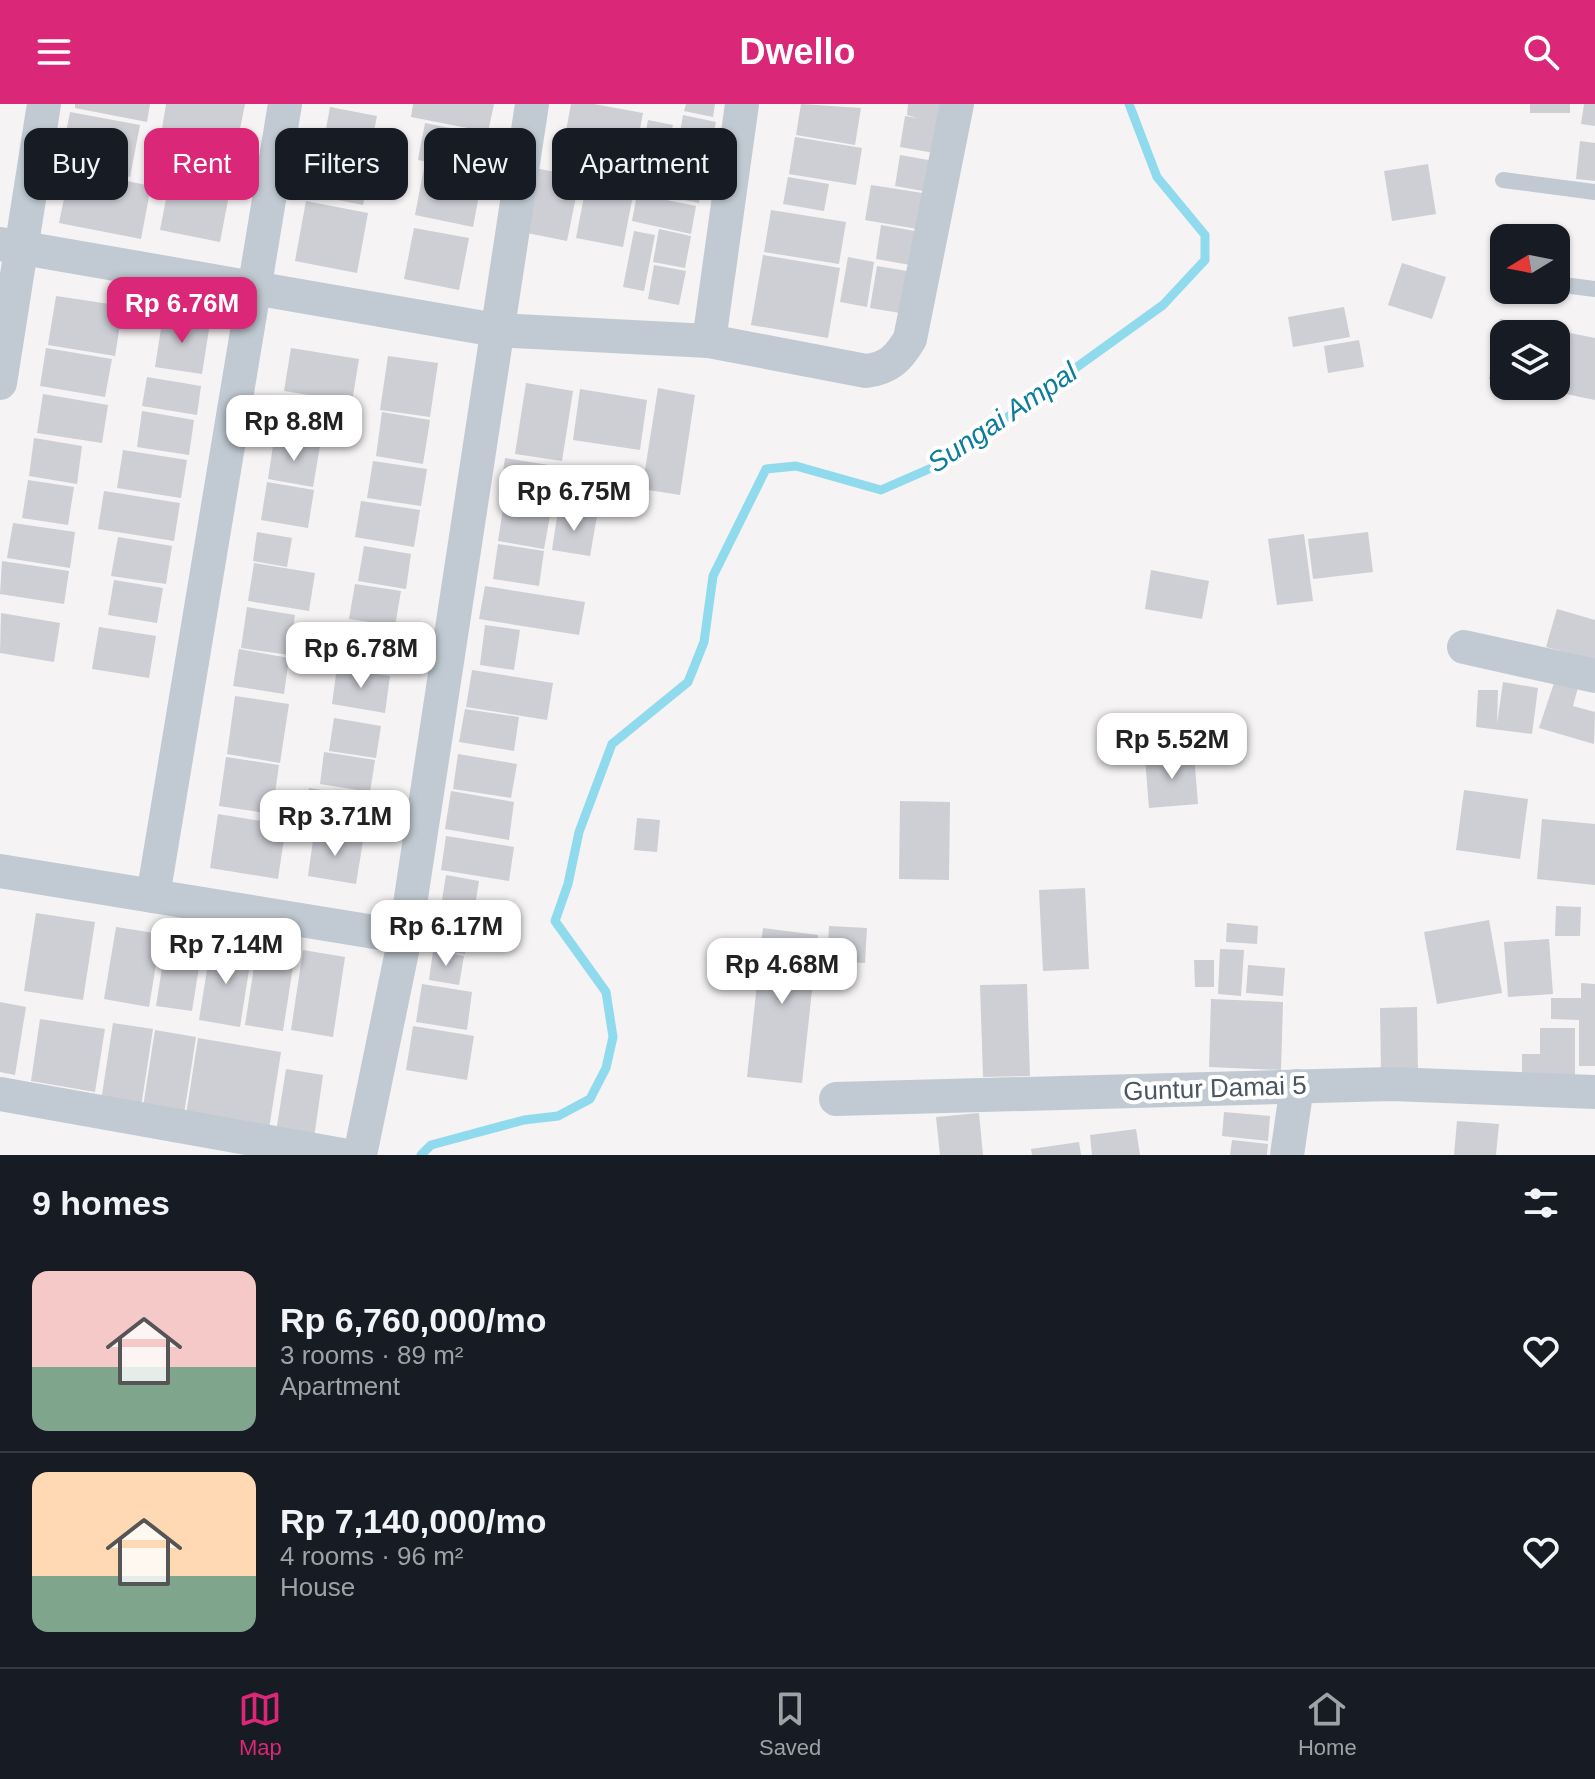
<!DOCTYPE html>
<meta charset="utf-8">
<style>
:root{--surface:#171b24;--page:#20242c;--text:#f1f3f6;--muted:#9ea1a6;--line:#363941;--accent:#db2777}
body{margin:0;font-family:Arial,sans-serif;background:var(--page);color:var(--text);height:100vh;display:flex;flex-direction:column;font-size:30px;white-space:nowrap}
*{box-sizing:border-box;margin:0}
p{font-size:26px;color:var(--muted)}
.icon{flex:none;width:44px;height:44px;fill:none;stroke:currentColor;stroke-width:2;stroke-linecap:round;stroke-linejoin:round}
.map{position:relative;height:1051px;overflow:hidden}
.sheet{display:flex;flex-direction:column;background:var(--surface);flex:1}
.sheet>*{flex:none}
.hud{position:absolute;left:24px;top:24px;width:800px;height:72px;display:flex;gap:16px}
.needle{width:52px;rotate:260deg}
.tools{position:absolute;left:1490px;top:120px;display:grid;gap:16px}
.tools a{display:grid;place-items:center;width:80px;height:80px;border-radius:16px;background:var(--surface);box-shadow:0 2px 6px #0004;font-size:40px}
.price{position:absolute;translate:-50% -68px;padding:0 18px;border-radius:16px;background:#fff;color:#222;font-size:26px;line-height:52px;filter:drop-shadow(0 2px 4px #0008)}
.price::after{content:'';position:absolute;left:50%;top:48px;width:24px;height:18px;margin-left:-12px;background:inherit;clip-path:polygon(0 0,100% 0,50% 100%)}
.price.selected{background:var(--accent);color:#fff}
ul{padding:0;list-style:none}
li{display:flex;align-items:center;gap:24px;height:200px;padding:0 32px}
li+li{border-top:2px solid var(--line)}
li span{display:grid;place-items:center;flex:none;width:224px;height:160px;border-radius:16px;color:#555}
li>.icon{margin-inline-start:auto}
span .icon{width:96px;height:96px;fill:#fffc;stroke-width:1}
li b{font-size:34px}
h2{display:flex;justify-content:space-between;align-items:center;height:96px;padding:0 32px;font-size:34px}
.chip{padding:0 28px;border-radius:16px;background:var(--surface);box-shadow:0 2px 6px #0004;font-size:28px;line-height:72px}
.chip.selected{background:var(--accent);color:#fff}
header{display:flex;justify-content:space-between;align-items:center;height:104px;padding:0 32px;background:var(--accent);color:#fff;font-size:36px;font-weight:600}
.dock{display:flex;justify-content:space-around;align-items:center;height:112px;border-top:2px solid var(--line);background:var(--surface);font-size:22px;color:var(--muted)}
.dock a{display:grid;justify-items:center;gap:4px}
.dock .selected{color:var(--accent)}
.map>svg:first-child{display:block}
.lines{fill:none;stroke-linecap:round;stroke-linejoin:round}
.stream{stroke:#90daee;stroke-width:9}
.building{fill:#cdcfd5}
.lane{stroke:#c1cad2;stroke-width:16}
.street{stroke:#c1cad2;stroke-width:34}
.labels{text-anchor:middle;stroke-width:8;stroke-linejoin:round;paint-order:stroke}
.street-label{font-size:26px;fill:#4a5661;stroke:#fff}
.water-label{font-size:28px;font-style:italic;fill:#0c7c9b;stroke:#fff}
</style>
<header><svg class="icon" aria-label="menu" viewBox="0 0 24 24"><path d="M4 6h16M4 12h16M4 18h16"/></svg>Dwello<svg class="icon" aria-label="search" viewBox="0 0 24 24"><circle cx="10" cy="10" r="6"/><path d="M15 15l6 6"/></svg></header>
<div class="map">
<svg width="1595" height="1051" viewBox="0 0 1595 1051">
<rect width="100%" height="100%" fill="#f5f3f3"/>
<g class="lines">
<!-- stream -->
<polyline class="stream" points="421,1051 431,1041 524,1016 558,1012 590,995 606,964 613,933 606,888 555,817 568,780 579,728 612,640 688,578 704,538 713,472 766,365 796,362 881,386 945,358 1163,201 1205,156 1205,131 1157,73 1129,0"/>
</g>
<!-- building -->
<g class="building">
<polygon points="75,0 150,0 147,18 75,4"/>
<polygon points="166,0 245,0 237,40 162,25"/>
<polygon points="413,0 494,0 488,28 411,13"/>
<polygon points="571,0 594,0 643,9 637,41 566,27"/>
<polygon points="686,0 715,0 713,13 684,7"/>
<polygon points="801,0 861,4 855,41 796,31"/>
<polygon points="908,0 942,0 934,49 900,43 905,12 917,14 907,11"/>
<rect x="1530" y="0" width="40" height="9"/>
<polygon points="1584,0 1595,0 1595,22 1581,20"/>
<polygon points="330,3 377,12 368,56 322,47"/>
<polygon points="70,8 140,21 130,73 60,59"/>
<polygon points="683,11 716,18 709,51 677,45"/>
<polygon points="648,16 673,21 664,65 640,60"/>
<polygon points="425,19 486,31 478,68 418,56"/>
<polygon points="560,30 636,45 629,76 553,61"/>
<polygon points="795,33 862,44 856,81 789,70"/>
<polygon points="187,36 236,45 228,90 179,81"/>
<polygon points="1580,37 1595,39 1595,77 1576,75"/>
<polygon points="673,51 707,58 699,99 665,92"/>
<polygon points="900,51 934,57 929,88 895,82"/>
<polygon points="320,52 371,62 363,101 312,91"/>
<polygon points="1428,60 1436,110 1392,117 1384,67"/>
<polygon points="424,64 482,75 473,123 415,111"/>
<polygon points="535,64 580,73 567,137 522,128"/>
<polygon points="70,65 151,82 141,135 59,119"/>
<polygon points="788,73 829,80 824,107 783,100"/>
<polygon points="871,81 929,90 923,126 865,116"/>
<polygon points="586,82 633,91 623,143 576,134"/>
<polygon points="168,85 228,96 220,138 160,126"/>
<polygon points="637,90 696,102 691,130 632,117"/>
<polygon points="306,97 368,109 357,169 295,157"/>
<polygon points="771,106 846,118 839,160 764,148"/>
<polygon points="881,121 921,128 916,162 876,155"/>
<polygon points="414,124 469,134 459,186 404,175"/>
<polygon points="659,125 691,132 685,164 653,158"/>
<polygon points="634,127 655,131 644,187 623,183"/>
<polygon points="763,151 840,164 828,234 751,221"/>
<polygon points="848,153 874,158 867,203 840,198"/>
<polygon points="1402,159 1446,173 1432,215 1388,201"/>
<polygon points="654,161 686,167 679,201 648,195"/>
<polygon points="877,162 919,169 912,211 870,204"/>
<polygon points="56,192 123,202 115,252 48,241"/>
<polygon points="1344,203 1350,233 1293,243 1288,213"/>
<polygon points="163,212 210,219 202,270 155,263"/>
<polygon points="1500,215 1595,234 1595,296 1532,283 1556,282 1556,230 1504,230 1504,278 1489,275"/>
<polygon points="1359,236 1364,263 1328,269 1324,242"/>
<polygon points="46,244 112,255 105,293 40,282"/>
<polygon points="291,244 359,255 352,298 284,287"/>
<polygon points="388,252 438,259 430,313 380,306"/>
<polygon points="147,273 201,282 197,311 142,302"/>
<polygon points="526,279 573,287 562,357 515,350"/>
<polygon points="658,284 695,291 680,391 642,385"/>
<polygon points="580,285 647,296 640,346 573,336"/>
<polygon points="43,290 108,301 102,339 37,329"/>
<polygon points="285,294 321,300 315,337 279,331"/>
<polygon points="142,307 194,316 189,351 137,343"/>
<polygon points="382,308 430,316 423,360 376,352"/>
<polygon points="34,334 82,342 77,380 29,372"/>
<polygon points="274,335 320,342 313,383 268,375"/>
<polygon points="123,346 187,356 181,394 117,384"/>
<polygon points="505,354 561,363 556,398 500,389"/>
<polygon points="373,357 427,365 421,402 367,394"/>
<polygon points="28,376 74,383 68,421 22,414"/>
<polygon points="267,378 314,386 308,424 261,416"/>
<polygon points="104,387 180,399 174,437 98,425"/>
<polygon points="361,397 420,406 414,443 355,433"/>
<polygon points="504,398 551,406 544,445 498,437"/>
<polygon points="558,406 597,412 590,452 552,446"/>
<polygon points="13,419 75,428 70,464 7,454"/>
<polygon points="257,428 292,434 287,463 253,457"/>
<polygon points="1368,428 1373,468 1313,475 1308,435"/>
<polygon points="1304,430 1313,497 1277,501 1268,435"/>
<polygon points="118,433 172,442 166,480 111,472"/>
<polygon points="498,440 544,447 539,482 493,475"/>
<polygon points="364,442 411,450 406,485 358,477"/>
<polygon points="2,457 69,467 64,500 0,490"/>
<polygon points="254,459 315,469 309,507 248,497"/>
<polygon points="1151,466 1209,477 1202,515 1145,505"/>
<polygon points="114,476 163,484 157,519 108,511"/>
<polygon points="355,480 401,487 395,522 349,515"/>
<polygon points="485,482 585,498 579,531 479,515"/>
<polygon points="247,503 295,511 289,551 241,544"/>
<polygon points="1557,505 1595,516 1595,556 1546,543"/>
<polygon points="1,509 60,519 54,558 0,549"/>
<polygon points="485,521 520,526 514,566 480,561"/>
<polygon points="99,523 156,532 149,574 92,565"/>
<polygon points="348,525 398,533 393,569 342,560"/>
<polygon points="239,545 289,554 284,590 233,582"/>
<polygon points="337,563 390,572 385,609 332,600"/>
<polygon points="472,566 553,579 547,616 466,603"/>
<polygon points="1557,570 1580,576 1573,602 1595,608 1594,640 1539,624"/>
<polygon points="1503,578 1538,584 1532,630 1476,623 1478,586 1498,586 1497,620"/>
<polygon points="235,592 289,600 280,659 227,650"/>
<polygon points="465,605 519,613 514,647 459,638"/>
<polygon points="334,614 381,622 376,654 329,647"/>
<polygon points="324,648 375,656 370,688 320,680"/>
<polygon points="458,650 517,660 511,694 453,685"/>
<polygon points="1194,650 1198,700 1149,704 1145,654"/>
<polygon points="226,653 279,661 272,710 219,702"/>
<polygon points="309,684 372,694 367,729 304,719"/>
<polygon points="1464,686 1528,695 1520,755 1456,746"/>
<polygon points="451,687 514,698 509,736 445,725"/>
<polygon points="900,697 950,698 949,776 899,775"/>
<polygon points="218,710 286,721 278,775 210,764"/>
<polygon points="637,714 660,716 657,748 634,746"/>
<polygon points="1542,715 1595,720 1595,781 1537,775"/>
<polygon points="314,729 363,737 356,780 308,772"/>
<polygon points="446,732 514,743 509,777 441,766"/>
<polygon points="446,771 479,777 474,808 441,802"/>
<polygon points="1085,784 1089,865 1043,867 1039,786"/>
<polygon points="1556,802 1581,803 1580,832 1555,832"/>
<polygon points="36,809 95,818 83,896 24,887"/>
<polygon points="438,809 471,815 465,850 433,844"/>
<polygon points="1489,816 1502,889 1437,900 1424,828"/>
<polygon points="1227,819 1258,822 1257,840 1226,838"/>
<polygon points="829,822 867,824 865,859 827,857"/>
<polygon points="116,823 161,830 149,903 104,895"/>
<polygon points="763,824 818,831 802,979 747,973"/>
<polygon points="168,826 204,832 192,907 156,902"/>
<polygon points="1549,835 1553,890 1508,893 1504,838"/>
<polygon points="258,837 296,843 283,927 245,921"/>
<polygon points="211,841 252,847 240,923 199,916"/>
<polygon points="1220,845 1244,846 1241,892 1218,890"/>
<polygon points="303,846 345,853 333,933 291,926"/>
<polygon points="433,847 464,852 459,881 429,876"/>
<polygon points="1194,856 1214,856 1214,883 1195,883"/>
<polygon points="1248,861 1285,864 1283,892 1246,889"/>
<polygon points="1581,879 1595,880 1595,962 1579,962 1579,916 1551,915 1551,894 1581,894"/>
<polygon points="422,880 472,888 467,926 416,918"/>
<polygon points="1027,880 1030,972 983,973 980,881"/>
<polygon points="1211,895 1283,898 1281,966 1209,963"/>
<polygon points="0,898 26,903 15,971 0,968"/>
<polygon points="1417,903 1418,969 1381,969 1380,904"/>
<polygon points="40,915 105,925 95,988 31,977"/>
<polygon points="113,919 153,925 141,1003 101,997"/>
<polygon points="413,922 474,932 467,976 406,966"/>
<polygon points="1540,924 1575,924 1575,979 1522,974 1522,950 1540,950"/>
<polygon points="155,926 196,933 184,1010 143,1003"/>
<polygon points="198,934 281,948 269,1025 186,1011"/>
<polygon points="286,965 323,971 314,1034 276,1028"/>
<polygon points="1224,1008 1270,1012 1268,1037 1222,1032"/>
<polygon points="979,1009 983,1051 940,1051 936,1013"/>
<polygon points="1457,1017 1499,1020 1496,1051 1454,1051"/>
<polygon points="1136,1025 1140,1051 1092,1051 1090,1031"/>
<polygon points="1232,1036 1268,1040 1267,1051 1230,1051"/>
<polygon points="1079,1038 1081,1051 1032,1051 1031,1045"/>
</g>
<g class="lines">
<!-- lane -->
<g class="lane">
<polyline points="1503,76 1595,88"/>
<polyline points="1556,180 1595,185"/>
</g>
<!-- street -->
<g class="street">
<path d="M0 140 496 226 709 237 866 267C889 264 898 255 910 235L957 0"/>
<polyline points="709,237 742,0"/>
<polyline points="0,279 44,0"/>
<polyline points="1464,543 1595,572"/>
<polyline points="0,767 405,833"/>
<polyline points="153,792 285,0"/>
<polyline points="0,990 342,1051"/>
<polyline points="836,995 1392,980 1595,988"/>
<polyline points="360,1051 405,833 532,0"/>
<polyline points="1287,1051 1297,982"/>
</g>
</g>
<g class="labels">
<!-- street labels -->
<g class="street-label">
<text transform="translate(1215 984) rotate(-2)" y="9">Guntur Damai 5</text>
</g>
<!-- water labels -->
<g class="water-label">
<text transform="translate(1002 313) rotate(-34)" y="10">Sungai Ampal</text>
</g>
</g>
</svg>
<div class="tools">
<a><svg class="needle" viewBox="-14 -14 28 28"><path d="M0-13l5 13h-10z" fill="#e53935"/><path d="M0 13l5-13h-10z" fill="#9ea1a6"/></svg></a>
<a><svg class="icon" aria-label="layers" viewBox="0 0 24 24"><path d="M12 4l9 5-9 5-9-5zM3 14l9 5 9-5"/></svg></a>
</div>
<b class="price selected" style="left:182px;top:241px">Rp 6.76M</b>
<b class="price" style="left:294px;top:359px">Rp 8.8M</b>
<b class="price" style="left:574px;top:429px">Rp 6.75M</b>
<b class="price" style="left:361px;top:586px">Rp 6.78M</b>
<b class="price" style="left:1172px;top:677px">Rp 5.52M</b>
<b class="price" style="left:335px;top:754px">Rp 3.71M</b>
<b class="price" style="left:446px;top:864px">Rp 6.17M</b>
<b class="price" style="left:226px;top:882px">Rp 7.14M</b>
<b class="price" style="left:782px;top:902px">Rp 4.68M</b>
<div class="hud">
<a class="chip">Buy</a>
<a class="chip selected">Rent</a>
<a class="chip">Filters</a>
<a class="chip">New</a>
<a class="chip">Apartment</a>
</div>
</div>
<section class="sheet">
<h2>9 homes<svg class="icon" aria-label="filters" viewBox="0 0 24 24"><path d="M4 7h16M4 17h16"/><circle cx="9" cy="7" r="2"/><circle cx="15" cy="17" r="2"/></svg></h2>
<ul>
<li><span style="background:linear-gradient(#f6c9c9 60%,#7fa58c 0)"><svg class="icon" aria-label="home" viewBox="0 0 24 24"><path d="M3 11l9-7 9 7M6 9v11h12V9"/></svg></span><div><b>Rp 6,760,000/mo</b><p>3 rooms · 89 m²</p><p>Apartment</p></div><svg class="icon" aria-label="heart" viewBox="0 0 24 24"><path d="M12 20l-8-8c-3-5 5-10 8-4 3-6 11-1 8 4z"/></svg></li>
<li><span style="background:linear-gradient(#ffd9b3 65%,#7fa58c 0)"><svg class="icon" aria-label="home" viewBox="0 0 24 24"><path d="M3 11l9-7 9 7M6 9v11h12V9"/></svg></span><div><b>Rp 7,140,000/mo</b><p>4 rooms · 96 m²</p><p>House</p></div><svg class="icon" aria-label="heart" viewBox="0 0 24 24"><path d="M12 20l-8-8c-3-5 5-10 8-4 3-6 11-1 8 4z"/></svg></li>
</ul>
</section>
<nav class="dock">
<a class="selected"><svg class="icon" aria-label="map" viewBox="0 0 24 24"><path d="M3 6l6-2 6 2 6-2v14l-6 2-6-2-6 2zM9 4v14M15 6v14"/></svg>Map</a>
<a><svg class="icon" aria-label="saved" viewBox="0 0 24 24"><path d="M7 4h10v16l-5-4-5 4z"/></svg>Saved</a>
<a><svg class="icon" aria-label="home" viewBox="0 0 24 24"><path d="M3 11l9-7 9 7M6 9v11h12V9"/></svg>Home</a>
</nav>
